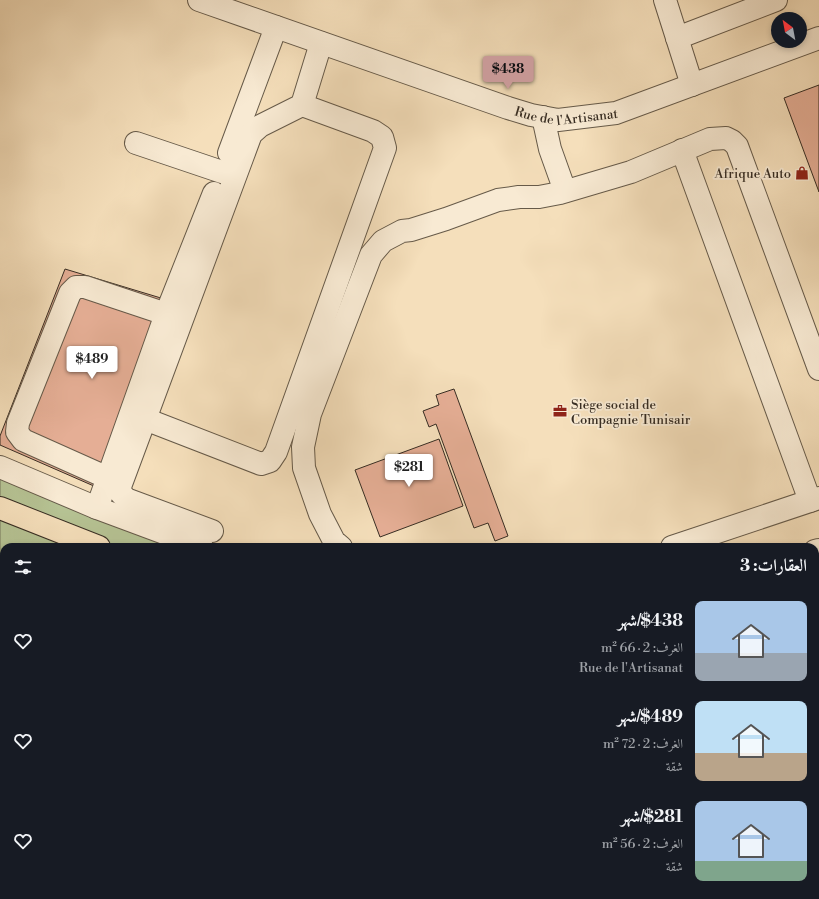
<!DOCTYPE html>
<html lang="ar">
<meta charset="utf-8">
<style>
:root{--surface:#171b24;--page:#242831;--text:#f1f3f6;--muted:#9ea1a6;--accent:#c59692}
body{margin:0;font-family:"Libre Bodoni",Amiri,serif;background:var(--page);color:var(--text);direction:rtl;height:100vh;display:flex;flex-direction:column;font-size:15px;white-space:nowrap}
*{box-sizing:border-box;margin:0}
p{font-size:13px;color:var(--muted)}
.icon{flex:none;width:22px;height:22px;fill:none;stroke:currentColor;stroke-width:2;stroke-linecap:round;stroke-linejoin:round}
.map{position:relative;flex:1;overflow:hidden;direction:ltr}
.details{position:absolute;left:0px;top:543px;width:819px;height:356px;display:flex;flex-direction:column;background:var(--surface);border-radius:12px 12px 0 0;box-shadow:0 2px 6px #0003;direction:rtl}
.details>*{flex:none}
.needle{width:26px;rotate:328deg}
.buttons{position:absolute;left:771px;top:12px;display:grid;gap:8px}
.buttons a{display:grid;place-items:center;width:36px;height:36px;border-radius:50%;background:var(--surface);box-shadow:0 2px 6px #0003;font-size:20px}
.price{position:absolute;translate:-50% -34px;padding:0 9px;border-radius:4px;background:#fff;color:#222;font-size:13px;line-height:26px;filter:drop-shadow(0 1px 2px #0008)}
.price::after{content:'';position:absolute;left:50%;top:24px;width:12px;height:9px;margin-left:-6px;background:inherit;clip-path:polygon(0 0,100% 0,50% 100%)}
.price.current{background:var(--accent);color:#111}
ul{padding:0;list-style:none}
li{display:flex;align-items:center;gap:12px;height:100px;padding:0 12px}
li span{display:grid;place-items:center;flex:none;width:112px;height:80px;border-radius:8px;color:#555}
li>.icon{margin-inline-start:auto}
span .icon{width:48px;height:48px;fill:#fffc;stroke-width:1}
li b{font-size:17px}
h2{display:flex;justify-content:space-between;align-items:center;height:48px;padding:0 12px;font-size:17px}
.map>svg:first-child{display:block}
.green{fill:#b6c394;stroke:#76785c}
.building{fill:#e5ae95;stroke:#372d23}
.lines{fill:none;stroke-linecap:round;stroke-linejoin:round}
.minor-casing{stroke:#665a49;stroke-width:24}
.highway-casing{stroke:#372d23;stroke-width:24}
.minor{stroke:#f8ead3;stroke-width:22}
.highway{stroke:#f5dfbb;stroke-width:22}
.labels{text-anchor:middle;stroke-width:3.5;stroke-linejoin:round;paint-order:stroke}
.street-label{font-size:13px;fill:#372d23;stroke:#f8ead3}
.poi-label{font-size:13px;fill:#372d23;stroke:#f8ead3;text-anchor:end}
</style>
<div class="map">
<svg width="819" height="899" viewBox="0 0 819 899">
<rect width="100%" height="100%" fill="#f5dfbb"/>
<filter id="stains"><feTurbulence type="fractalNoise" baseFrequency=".005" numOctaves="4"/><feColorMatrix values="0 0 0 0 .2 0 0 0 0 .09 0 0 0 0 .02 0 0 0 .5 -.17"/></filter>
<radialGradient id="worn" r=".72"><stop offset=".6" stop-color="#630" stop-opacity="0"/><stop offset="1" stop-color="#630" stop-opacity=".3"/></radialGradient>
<!-- green -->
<g class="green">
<polygon points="0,475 189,547 4,547 4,895 468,895 458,899 0,899"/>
<polygon points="819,564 819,763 815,764 815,565"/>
</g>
<!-- building -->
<g class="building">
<polygon points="819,85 819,192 784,98"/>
<polygon points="65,269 184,305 119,497 0,445 0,436"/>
<polygon points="454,389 508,536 495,541 488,523 474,528 436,424 429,427 423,411 439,405 436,395"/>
<polygon points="439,439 463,506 380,537 355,470"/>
</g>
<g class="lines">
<!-- minor casing -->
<g class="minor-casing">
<g id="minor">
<path id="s1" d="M199 0 508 108 531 115 558 120 616 113 819 38"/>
<polyline points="665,0 692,85"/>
<polyline points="677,38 776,0"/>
<polyline points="543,117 550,149 565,191"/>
<polyline points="136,143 222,172"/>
<polyline points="682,150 810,501"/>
<polyline points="229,153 276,27"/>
<polyline points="145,419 261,464 270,461 276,452 385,148 382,137 373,131 302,105"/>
<polyline points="0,467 97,508 202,547"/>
<polyline points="108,478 23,440 17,432 18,423 70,293 76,287 85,287 166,314"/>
<polyline points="97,508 166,314 214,193"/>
<polyline points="212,531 126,499 119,491 121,484 251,134 260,126 302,105 321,43"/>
<polyline points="341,547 334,541 320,514 304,468 303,447 310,414 371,255 383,241 402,231 411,230 446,219 498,200 519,197 539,197 560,193 631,172 710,139 726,138 732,141 737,146 819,369"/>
<polyline points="672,547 819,498"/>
<polyline points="815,551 819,550"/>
</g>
</g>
<!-- highway casing -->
<g class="highway-casing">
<g id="highway">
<polyline points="0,508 99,547"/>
<polyline points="0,576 4,577"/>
<polyline points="815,635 819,634"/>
<polyline points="0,654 4,655"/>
<polyline points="815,684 819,682"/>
<polyline points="0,850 4,858"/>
<polyline points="24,895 27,899"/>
<polyline points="335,895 336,899"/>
<polyline points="354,895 355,899"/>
<polyline points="55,899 68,895"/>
<polyline points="189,899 199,895"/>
<polyline points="414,899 418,895"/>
</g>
</g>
<!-- minor -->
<use href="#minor" class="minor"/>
<!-- highway -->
<use href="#highway" class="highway"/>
</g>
<!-- icons -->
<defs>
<g id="shop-bare" transform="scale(1.08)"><path d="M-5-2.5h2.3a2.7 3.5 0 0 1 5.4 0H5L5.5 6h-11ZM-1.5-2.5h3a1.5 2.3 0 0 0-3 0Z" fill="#8f2418" stroke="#f8ead3" stroke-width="2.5" paint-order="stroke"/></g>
<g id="office-bare" transform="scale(1.08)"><path d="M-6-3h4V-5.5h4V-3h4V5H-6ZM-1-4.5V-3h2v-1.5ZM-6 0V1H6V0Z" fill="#8f2418" stroke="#f8ead3" stroke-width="2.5" paint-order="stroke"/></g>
</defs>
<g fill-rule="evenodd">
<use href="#shop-bare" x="802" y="173"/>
<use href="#office-bare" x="560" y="411"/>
</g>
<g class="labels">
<!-- street labels -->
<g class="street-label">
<text dy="5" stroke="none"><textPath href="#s1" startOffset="387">Rue de l'Artisanat</textPath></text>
</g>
<!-- poi labels -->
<g class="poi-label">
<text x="791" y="178">Afrique Auto</text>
<text x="571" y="409" text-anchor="start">Siège social de<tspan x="571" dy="15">Compagnie Tunisair</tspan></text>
</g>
</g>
<rect width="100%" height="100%" filter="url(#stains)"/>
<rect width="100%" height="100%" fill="url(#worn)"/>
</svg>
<div class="buttons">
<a><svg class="needle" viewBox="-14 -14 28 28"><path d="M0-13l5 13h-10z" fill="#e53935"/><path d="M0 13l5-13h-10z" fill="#9ea1a6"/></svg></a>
</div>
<b class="price current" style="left:508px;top:90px">$438</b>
<b class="price" style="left:92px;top:380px">$489</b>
<b class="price" style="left:409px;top:488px">$281</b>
<section class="details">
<h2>العقارات: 3<svg class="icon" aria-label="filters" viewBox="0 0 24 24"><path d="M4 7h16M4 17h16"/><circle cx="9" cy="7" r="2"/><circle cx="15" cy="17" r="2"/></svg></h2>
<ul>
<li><span style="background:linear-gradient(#a9c7e8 65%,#9aa5b1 0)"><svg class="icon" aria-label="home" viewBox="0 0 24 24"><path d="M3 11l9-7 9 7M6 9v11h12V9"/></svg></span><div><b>$438/شهر</b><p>الغرف: 2 · 66 m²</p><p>Rue de l'Artisanat</p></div><svg class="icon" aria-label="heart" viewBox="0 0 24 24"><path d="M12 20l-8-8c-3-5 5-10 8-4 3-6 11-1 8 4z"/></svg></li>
<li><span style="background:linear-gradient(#bfe0f5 65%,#b9a48a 0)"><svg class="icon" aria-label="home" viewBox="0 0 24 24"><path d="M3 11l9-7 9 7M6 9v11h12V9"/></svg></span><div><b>$489/شهر</b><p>الغرف: 2 · 72 m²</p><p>شقة</p></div><svg class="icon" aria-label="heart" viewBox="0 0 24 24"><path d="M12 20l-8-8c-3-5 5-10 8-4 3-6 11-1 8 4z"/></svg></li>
<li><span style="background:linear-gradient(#a9c7e8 75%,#7fa58c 0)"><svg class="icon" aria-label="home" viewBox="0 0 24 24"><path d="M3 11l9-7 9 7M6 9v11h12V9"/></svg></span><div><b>$281/شهر</b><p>الغرف: 2 · 56 m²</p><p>شقة</p></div><svg class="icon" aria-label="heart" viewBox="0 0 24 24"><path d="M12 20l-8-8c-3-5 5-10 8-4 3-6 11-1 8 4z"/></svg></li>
</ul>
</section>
</div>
